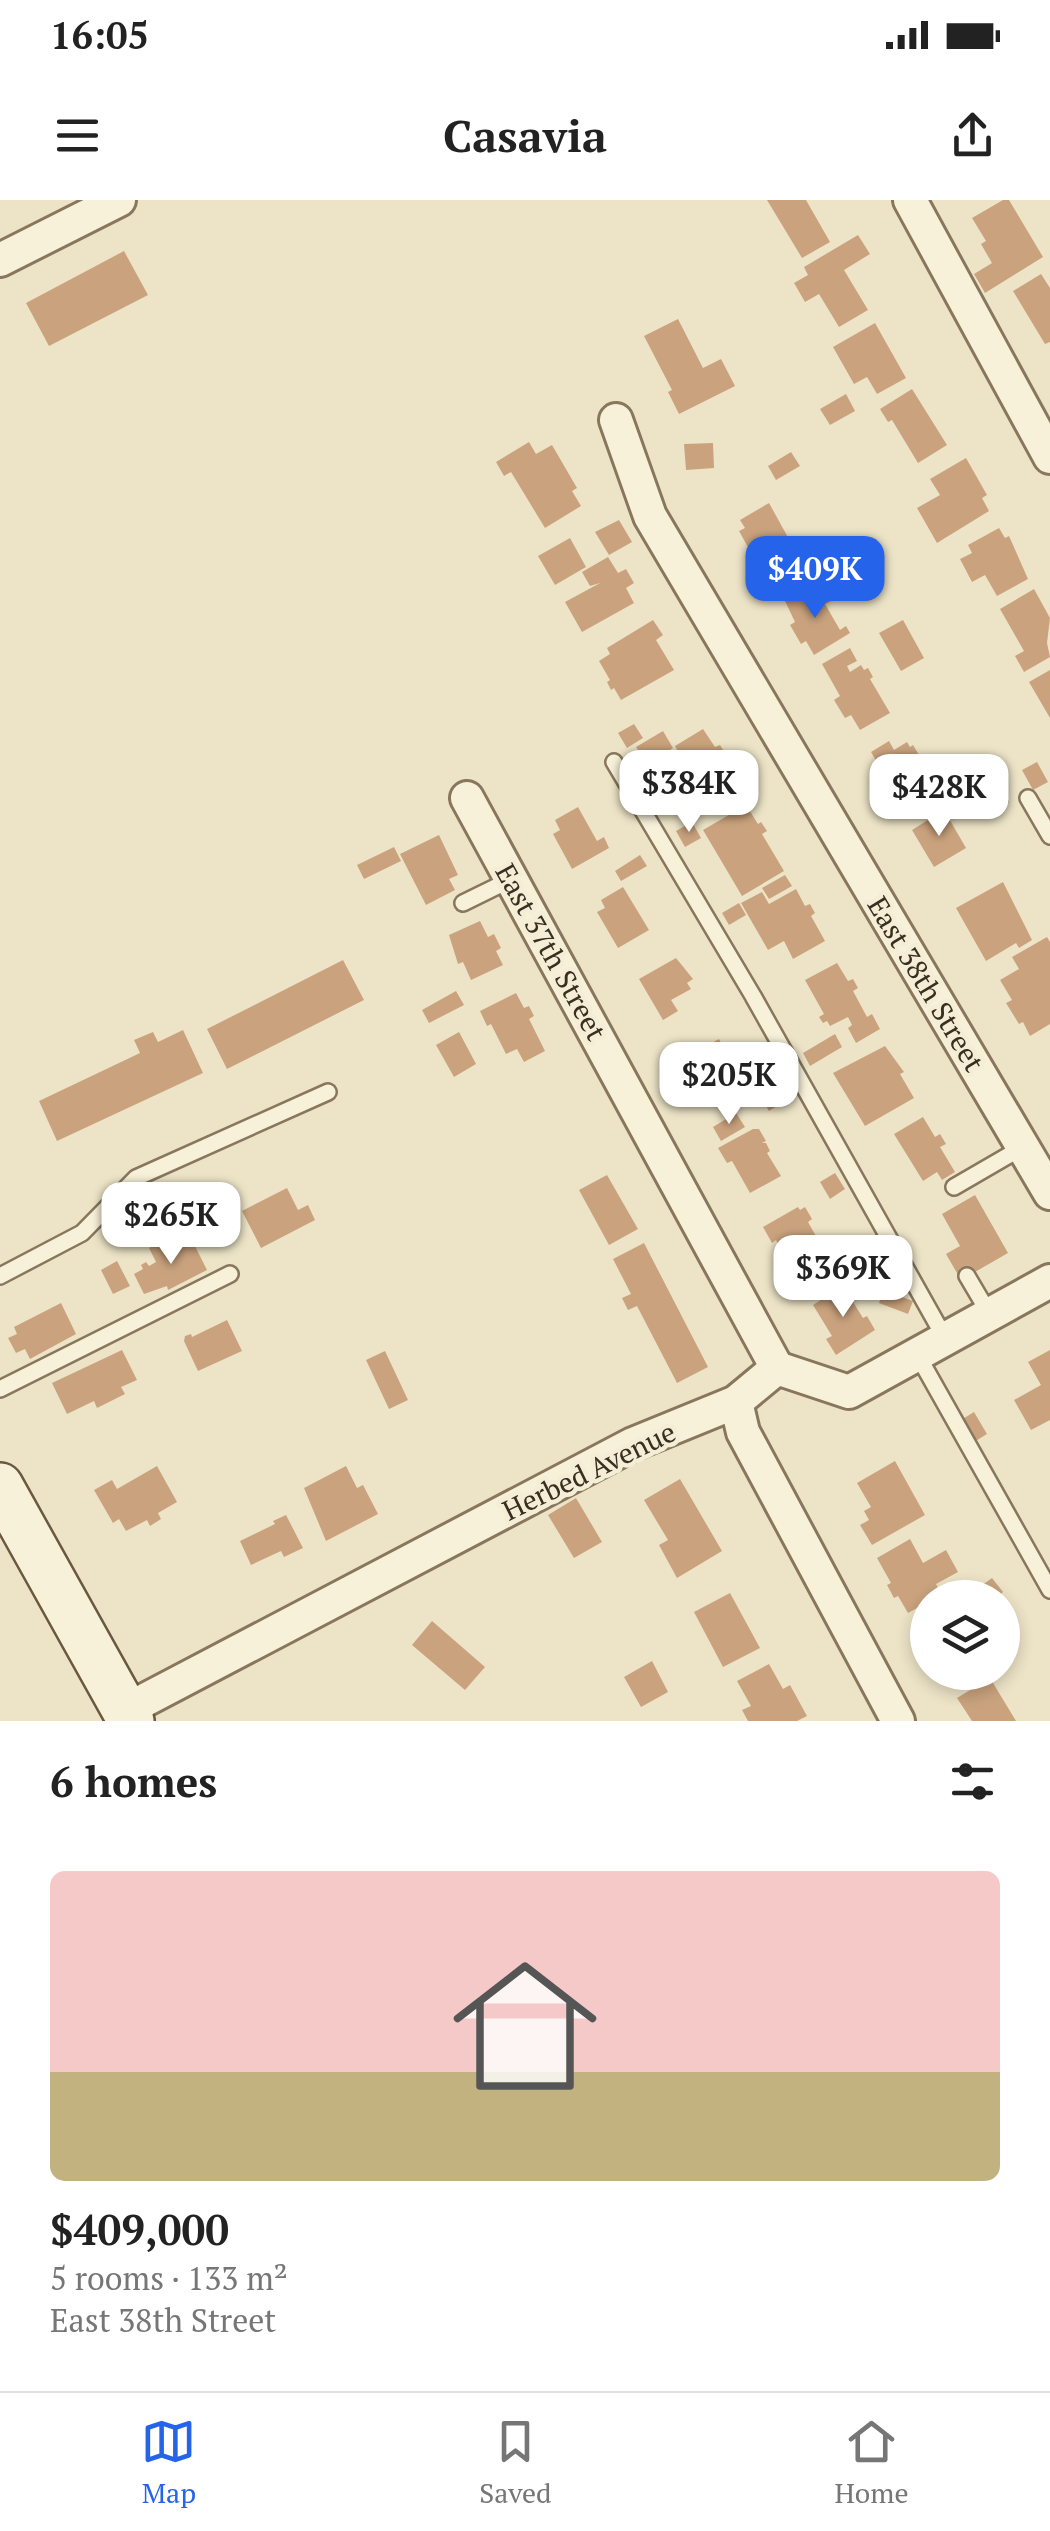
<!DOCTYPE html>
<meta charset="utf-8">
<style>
:root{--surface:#fff;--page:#f2f2f2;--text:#222;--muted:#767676;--line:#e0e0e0;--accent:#2563eb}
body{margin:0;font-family:"PT Serif",serif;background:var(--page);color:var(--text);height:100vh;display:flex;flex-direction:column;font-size:38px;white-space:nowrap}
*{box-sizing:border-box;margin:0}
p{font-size:32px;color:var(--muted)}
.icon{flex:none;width:55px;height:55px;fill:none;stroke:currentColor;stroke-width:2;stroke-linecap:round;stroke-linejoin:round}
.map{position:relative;height:1521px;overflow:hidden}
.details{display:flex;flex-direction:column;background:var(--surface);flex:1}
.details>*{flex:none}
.buttons{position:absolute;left:910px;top:1380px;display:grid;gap:20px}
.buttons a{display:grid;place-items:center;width:110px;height:110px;border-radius:50%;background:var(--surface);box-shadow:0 5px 15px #0003;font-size:50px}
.price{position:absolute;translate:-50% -85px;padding:0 22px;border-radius:20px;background:#fff;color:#222;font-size:32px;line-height:65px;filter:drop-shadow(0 2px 5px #0008)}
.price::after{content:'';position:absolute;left:50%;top:60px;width:30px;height:22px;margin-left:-15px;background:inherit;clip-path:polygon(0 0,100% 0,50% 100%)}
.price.current{background:var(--accent);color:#fff}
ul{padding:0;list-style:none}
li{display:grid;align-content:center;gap:20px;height:530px;padding:0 50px}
li span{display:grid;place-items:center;height:310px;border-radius:15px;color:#555}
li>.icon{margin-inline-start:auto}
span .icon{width:180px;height:180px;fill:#fffc;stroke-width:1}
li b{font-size:42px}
h2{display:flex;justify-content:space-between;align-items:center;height:120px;padding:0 50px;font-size:42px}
.status{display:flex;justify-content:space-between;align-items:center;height:70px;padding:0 50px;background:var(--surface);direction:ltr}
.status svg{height:28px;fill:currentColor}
header{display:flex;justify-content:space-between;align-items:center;height:130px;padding:0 50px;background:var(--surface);font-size:45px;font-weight:600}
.tab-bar{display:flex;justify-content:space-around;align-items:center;height:140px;border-top:2px solid var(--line);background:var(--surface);font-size:28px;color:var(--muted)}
.tab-bar a{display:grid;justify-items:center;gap:5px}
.tab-bar .current{color:var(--accent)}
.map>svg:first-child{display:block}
.building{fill:#caa37e}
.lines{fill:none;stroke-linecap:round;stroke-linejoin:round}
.lane-casing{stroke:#88775d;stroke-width:20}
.street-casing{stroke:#88775d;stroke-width:38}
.secondary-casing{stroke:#6a5840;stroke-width:50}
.lane{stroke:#f8f1da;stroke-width:15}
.street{stroke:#f8f1da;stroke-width:32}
.secondary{stroke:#f8f1da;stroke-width:45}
.labels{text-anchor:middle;stroke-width:9;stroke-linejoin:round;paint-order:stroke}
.street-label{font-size:28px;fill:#392e20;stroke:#f5eed6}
</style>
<div class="status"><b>16:05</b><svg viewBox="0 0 49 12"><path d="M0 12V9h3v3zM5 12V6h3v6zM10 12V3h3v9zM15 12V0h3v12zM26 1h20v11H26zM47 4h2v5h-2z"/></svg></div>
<header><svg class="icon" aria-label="menu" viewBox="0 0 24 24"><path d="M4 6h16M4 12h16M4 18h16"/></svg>Casavia<svg class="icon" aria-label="share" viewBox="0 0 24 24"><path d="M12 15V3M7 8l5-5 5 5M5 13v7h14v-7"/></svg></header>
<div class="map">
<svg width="1050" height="1521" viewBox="0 0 1050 1521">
<rect width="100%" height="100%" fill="#ede4c7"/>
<!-- building -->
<g class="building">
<polygon points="767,0 806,0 830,42 802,58"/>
<polygon points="1003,0 1009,0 1043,57 985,93 974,74 992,63 981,44 986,41 972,18"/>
<polygon points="858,35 870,54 844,70 868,110 839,127 819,94 805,102 794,83 808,75 804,67"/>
<polygon points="124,51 148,95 49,146 26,103"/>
<polygon points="1041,74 1050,88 1050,142 1045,144 1013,91"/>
<polygon points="678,119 703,168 721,159 735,186 679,214 668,192 672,190 644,136"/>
<polygon points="875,123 906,178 877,194 867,177 854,184 833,147"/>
<polygon points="912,189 947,245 918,263 892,220 888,222 880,209"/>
<polygon points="846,194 855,211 830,225 820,209"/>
<polygon points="529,242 536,254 552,245 577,288 572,291 581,306 545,328 511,272 504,276 496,262"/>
<polygon points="713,243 714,268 686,270 684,244"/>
<polygon points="791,252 800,266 776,280 768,266"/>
<polygon points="966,258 987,295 982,298 989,311 937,343 917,308 940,295 930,279"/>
<polygon points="769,303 790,341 796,338 801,346 805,343 817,366 781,386 754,346 749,349 739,331 745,328 740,320"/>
<polygon points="619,320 632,342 609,355 595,332"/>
<polygon points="999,328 1005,338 1009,336 1028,379 997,396 985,375 972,382 960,359 972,353 968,345"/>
<polygon points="570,338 586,367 555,385 538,356"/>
<polygon points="608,357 618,373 626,369 634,383 626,388 634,403 582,432 565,402 600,383 590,386 582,372"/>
<polygon points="1034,389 1050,418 1047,443 1050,457 1024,472 1015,456 1024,451 1000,409"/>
<polygon points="824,390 831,401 825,404 840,430 846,426 850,433 814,455 806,441 801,444 790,425 795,422 785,401 801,392 805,398"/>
<polygon points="653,420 663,435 656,440 674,470 621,500 614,488 611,490 607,482 610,480 599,461 610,454 607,448"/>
<polygon points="903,420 924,458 901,471 879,433"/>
<polygon points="850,448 857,461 847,466 850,472 861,465 864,470 868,468 873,477 870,479 890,513 860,530 851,515 845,518 834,500 840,496 822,464"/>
<polygon points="1050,470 1050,518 1029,482"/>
<polygon points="634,524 643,538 627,548 618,533"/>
<polygon points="703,529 715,547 720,545 725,553 719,557 734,582 706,599 692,576 684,581 672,562 681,557 675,546"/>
<polygon points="663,531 673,548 647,564 636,547"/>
<polygon points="889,541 894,550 907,542 910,547 913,545 919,555 915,557 934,590 905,607 896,591 889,595 879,577 884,574 871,552"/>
<polygon points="1037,562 1048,582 1033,590 1022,570"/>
<polygon points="989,565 1009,602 994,610 974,573"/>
<polygon points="746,605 758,624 761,622 767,631 762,634 784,671 742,696 703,630"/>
<polygon points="578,607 597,641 604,637 609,648 572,669 553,634 560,630 555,620"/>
<polygon points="944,610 966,648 934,667 912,630"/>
<polygon points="692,622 701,638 685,647 676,631"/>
<polygon points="439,635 458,675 449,679 455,690 426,705 400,654"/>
<polygon points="394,647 401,661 364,679 357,665"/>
<polygon points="640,655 647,666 621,681 615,671"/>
<polygon points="785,675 792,686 769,699 762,688"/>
<polygon points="1003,682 1032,740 1019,748 1016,743 986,761 956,708"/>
<polygon points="623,687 649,730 618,748 597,712 605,708 601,700"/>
<polygon points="796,689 805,706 810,704 815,713 811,716 825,741 793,759 784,741 768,750 741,703 762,692 769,704"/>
<polygon points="739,703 746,715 729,725 722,713"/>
<polygon points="480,721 488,737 494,734 501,748 496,751 503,765 471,780 463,762 458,764 449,735"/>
<polygon points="1047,737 1050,742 1050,824 1030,836 1023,822 1019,824 1006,803 1012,800 1000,780 1019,769 1012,757"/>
<polygon points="676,758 693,779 687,783 691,789 671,800 678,811 663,820 639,779"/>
<polygon points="343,760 364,800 227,869 207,829"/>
<polygon points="837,763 848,781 853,779 858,788 853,791 867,817 872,814 880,829 856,843 848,828 852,825 848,817 830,826 827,821 823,823 819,817 824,814 805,780"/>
<polygon points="456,791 464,805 429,823 422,810"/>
<polygon points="516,793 524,808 529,806 534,816 529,819 545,851 524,862 517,849 506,854 491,824 487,826 480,811"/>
<polygon points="183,830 203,873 57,941 39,901 140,853 134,840 153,832 158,842"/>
<polygon points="459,832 476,864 454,877 436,845"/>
<polygon points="835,834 842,847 810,866 803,853"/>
<polygon points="719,839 724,849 730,845 741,864 716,878 720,886 702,896 682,859"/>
<polygon points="885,846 904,872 900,874 914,898 865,926 833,873"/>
<polygon points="784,883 792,897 769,911 761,897"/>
<polygon points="736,913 745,927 721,941 713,927"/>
<polygon points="923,917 935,937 940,934 946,944 940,947 955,972 942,980 937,972 923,981 894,934"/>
<polygon points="753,929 759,929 766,941 762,943 766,943 770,951 767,953 781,976 750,993 732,961 727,963 718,948"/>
<polygon points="835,973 845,989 830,999 820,982"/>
<polygon points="607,975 638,1029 609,1045 579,990"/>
<polygon points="287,988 298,1010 308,1005 315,1020 261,1048 242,1011"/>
<polygon points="975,995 1008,1053 961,1080 946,1054 960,1046 942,1014"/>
<polygon points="798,1007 800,1010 805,1007 812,1019 808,1022 826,1054 794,1072 776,1040 772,1043 763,1027"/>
<polygon points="191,1038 207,1070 168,1090 167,1086 144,1094 134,1074 143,1069 141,1065 146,1062 149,1066 156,1062 149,1048 158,1043 163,1052"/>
<polygon points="874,1040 885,1059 863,1073 853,1053"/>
<polygon points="644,1043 708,1167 677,1183 637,1106 628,1110 622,1098 631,1094 613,1059"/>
<polygon points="852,1056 859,1068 837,1081 830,1069"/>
<polygon points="117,1061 130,1086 113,1094 101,1070"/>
<polygon points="843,1086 863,1118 867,1116 875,1130 836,1155 826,1139 832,1136 813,1105"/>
<polygon points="884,1090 913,1101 908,1114 879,1103"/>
<polygon points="61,1103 76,1134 30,1159 25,1149 16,1153 8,1138 17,1134 14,1127"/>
<polygon points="227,1120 242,1151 198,1171 184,1141 185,1136 191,1134 192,1137"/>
<polygon points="122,1150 137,1180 121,1187 125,1194 97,1208 94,1201 67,1214 52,1183"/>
<polygon points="1050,1150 1050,1220 1031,1230 1014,1200 1041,1185 1028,1162"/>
<polygon points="385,1151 408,1200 389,1209 366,1160"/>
<polygon points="974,1212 987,1234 974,1242 961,1220"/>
<polygon points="895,1261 925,1315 872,1345 860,1325 869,1320 864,1311 871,1307 857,1283"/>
<polygon points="157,1266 177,1302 158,1313 161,1319 150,1326 147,1320 126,1331 119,1319 113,1323 94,1290 112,1280 117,1289"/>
<polygon points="346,1266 357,1288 363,1285 378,1314 326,1341 304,1288"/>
<polygon points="680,1279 722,1351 677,1378 659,1345 668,1340 644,1300"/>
<polygon points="576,1298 602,1342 574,1358 548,1315"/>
<polygon points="286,1315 303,1348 284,1357 281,1351 251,1365 240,1341 275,1324 273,1321"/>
<polygon points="910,1339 923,1363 946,1350 958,1372 936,1384 941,1394 928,1398 928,1402 908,1413 898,1396 894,1398 887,1385 891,1383 877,1358"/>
<polygon points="992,1378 1003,1392 996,1398 989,1398 981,1386"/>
<polygon points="730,1393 760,1448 723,1467 694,1412"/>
<polygon points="432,1421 485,1467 465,1490 412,1445"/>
<polygon points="652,1461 668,1492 641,1507 624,1477"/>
<polygon points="769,1464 783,1489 790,1485 807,1516 797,1521 748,1521 742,1510 751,1506 737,1481"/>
<polygon points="947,1472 971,1472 953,1483"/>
<polygon points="990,1478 1016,1521 972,1521 957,1498"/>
</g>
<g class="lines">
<!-- lane casing -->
<g class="lane-casing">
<g id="lane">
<polyline points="614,562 753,796 946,1140"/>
<polyline points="1028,598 1050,636"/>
<polyline points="463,703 512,679"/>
<polyline points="954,987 1023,947"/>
<polyline points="0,1076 82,1033 136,978 328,892"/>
<polyline points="967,1076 990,1115"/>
<polyline points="917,1154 1050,1390"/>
<polyline points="0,1189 230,1074"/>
</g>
</g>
<!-- street casing -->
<g class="street-casing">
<g id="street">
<polyline points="910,0 1050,257"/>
<polyline points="0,60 119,0"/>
<polyline points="616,220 650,316 1050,993"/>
<polyline points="467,598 777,1168"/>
<polyline points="736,1202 743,1232 898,1521"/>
<polyline points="126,1510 633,1244 736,1202 777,1168 849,1192 1050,1081"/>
</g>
</g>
<!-- secondary casing -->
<g class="secondary-casing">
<polyline id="secondary" points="0,1286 131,1521"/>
</g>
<!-- lane -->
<use href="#lane" class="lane"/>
<!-- street -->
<use href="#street" class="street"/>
<!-- secondary -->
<use href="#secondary" class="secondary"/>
</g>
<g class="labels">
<!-- street labels -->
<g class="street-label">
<text transform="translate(551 752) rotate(61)" y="10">East 37th Street</text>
<text transform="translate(926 784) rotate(59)" y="10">East 38th Street</text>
<text transform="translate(589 1271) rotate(-26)" y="10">Herbed Avenue</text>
</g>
</g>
</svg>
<div class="buttons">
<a><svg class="icon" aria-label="layers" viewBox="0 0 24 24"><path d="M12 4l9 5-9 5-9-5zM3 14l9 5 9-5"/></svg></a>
</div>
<b class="price current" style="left:815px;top:421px">$409K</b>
<b class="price" style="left:689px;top:635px">$384K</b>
<b class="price" style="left:939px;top:639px">$428K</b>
<b class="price" style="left:729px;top:927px">$205K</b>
<b class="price" style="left:171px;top:1067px">$265K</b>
<b class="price" style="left:843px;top:1120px">$369K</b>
</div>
<section class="details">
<h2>6 homes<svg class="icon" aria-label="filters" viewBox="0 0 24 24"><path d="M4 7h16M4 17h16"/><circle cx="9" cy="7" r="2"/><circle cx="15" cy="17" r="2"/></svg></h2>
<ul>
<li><span style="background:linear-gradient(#f6c9c9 65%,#c2b280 0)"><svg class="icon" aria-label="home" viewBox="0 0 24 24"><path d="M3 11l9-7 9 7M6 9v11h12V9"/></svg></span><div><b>$409,000</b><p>5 rooms · 133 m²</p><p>East 38th Street</p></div></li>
</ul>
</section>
<nav class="tab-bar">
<a class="current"><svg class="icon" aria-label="map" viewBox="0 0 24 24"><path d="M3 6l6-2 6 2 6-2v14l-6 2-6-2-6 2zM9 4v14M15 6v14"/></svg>Map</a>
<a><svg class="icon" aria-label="saved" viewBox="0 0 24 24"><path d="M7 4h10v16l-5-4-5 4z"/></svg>Saved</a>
<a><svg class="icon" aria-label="home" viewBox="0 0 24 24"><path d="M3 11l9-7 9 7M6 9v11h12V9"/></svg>Home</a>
</nav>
